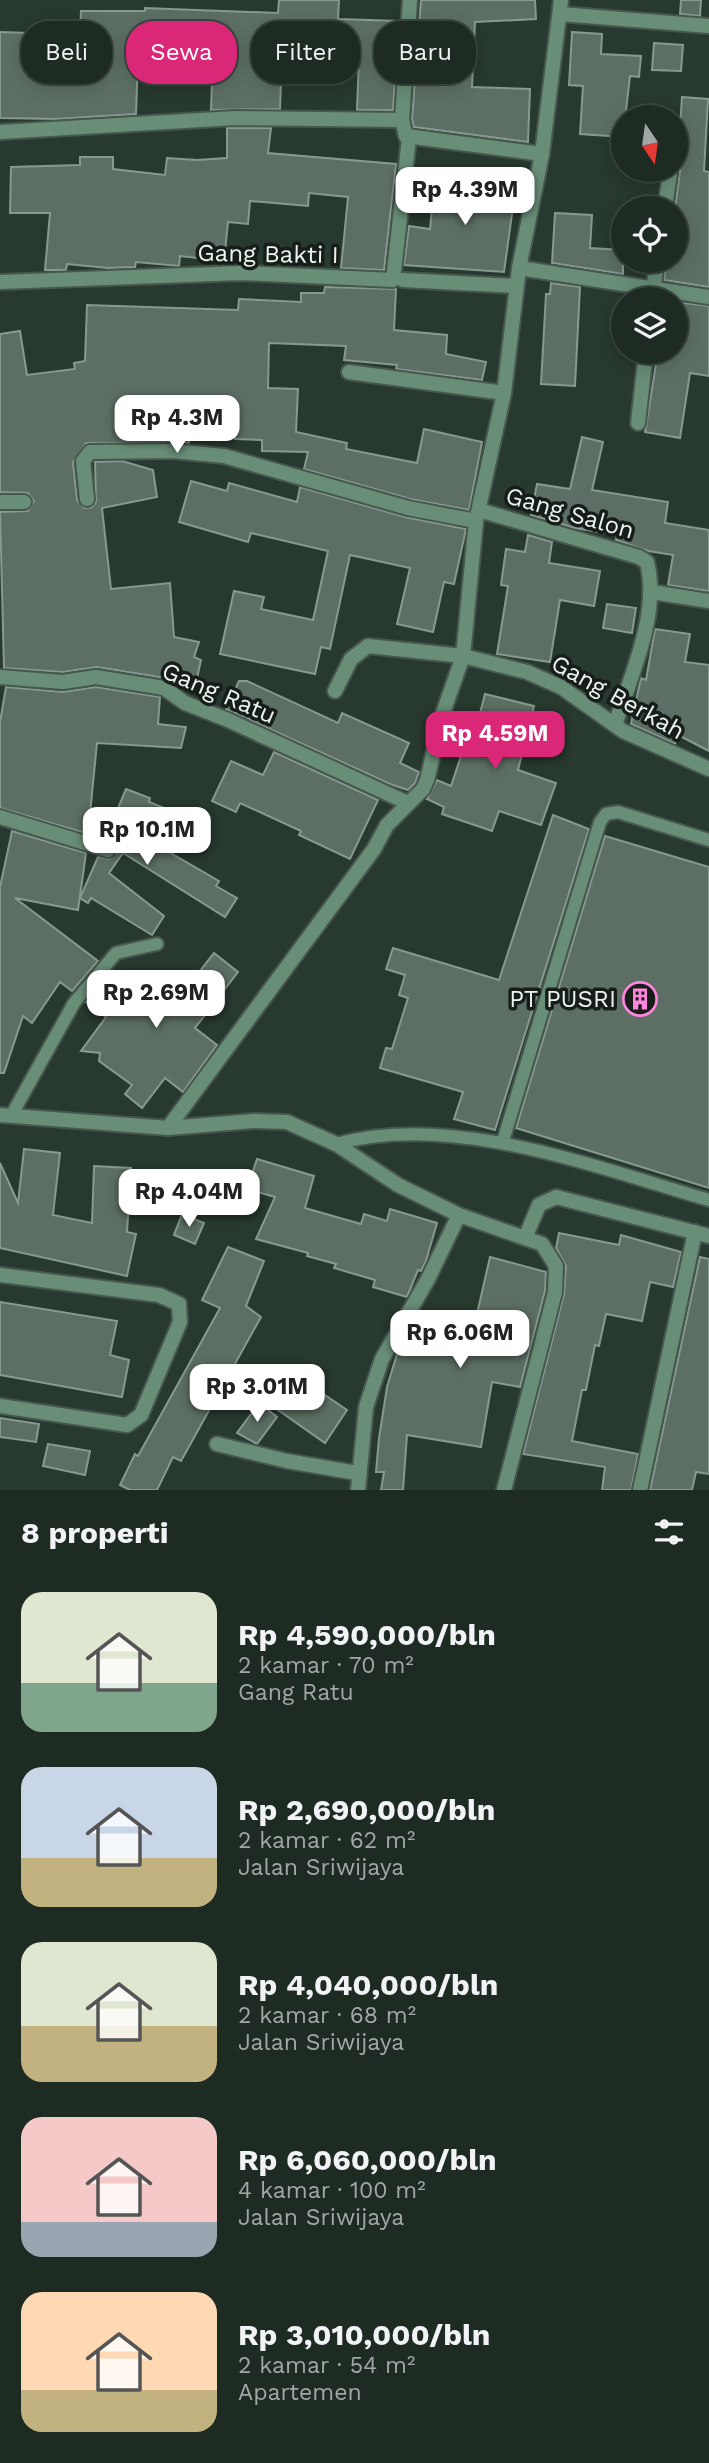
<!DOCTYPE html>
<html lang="id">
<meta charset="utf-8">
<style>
:root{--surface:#1e2b23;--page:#26332b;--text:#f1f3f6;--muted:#a1a7a6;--line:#3c4741;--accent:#db2777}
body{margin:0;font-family:"Work Sans",sans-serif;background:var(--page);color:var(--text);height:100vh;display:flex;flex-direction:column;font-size:26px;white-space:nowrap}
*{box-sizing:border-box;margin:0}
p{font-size:23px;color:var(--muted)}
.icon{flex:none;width:38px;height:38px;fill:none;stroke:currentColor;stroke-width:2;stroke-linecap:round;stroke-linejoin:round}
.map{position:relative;height:1490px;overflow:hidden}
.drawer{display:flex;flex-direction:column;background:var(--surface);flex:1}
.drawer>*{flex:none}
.banner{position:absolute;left:21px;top:21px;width:668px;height:63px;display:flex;gap:14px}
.needle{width:46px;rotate:167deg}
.buttons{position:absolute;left:611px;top:105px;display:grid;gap:14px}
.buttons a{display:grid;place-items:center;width:77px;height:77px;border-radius:50%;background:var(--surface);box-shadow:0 4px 18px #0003,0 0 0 2px var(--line);font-size:35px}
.price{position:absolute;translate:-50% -60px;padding:0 16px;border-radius:14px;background:#fff;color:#222;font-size:23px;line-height:46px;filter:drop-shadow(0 2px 4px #0008)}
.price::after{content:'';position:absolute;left:50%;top:42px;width:21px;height:16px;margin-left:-10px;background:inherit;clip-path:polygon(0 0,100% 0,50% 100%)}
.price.on{background:var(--accent);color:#fff}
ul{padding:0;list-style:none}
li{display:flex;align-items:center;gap:21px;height:175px;padding:0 21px}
li span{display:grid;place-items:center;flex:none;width:196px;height:140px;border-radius:21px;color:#555}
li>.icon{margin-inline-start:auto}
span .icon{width:84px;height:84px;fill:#fffc;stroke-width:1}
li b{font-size:30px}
h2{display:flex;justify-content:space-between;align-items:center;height:84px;padding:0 21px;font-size:30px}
.chip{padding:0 24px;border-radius:28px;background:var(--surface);box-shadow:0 4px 18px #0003,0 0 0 2px var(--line);font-size:24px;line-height:63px}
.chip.on{background:var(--accent);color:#fff}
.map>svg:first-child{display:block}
.building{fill:#5d6f64;stroke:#879a8e;stroke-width:2}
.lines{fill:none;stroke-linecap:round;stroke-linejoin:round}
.service-casing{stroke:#47574e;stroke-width:16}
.minor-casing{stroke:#47574e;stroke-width:18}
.service{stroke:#688e77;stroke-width:12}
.minor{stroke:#688e77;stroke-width:14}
.labels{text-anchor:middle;stroke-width:7;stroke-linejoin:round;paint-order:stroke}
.street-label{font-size:24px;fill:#ebf5ef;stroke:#171e19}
.poi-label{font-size:24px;fill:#ebf5ef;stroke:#171e19;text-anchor:end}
</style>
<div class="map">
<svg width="709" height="1490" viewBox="0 0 709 1490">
<rect width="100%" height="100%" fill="#28392f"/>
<!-- building -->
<g class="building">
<polygon points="279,0 339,0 338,19 399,21 393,110 357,110 359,58 352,57 352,44 295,43 295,55 282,54 280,109 211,110 213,55 175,54 174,58 138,57 136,114 56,119 0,118 0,32 29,33 27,74 78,76 81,11 145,11 145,8 278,13"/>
<polygon points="421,0 535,0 536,19 475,22 472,87 530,89 528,142 414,127 412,119"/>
<polygon points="681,0 701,0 700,16 680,14"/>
<polygon points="572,32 602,34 601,54 641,56 639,77 630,76 623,137 580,134 583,86 569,85"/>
<polygon points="654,43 683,45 681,71 652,70"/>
<polygon points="682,97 708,99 704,171 709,172 709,287 664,280 666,261 676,261 675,208 684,142 679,142"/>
<polygon points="227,128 271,128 268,153 396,164 384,270 341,268 348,197 309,193 308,206 250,201 248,224 228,222 224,261 180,256 179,266 136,262 135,267 108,268 67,264 66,270 45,270 50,213 10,213 11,167 80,165 80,157 113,157 113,169 165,175 167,158 197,160 227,158"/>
<polygon points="435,178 516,185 504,272 404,265 409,226 430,229"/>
<polygon points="555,213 592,215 590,248 623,250 623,274 552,263"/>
<polygon points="551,283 580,287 575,386 541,384 546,294 550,294"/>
<polygon points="325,287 396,289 394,330 447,335 446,354 486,362 482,380 396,369 397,365 344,360 346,346 269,343 268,388 298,389 296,432 347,443 346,449 417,463 424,429 482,442 469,510 410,499 304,469 308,452 262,451 262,440 235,439 235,430 188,429 189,443 86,443 73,462 77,500 84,508 92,507 96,502 95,462 122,461 153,470 157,497 102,508 111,589 170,583 174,637 199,642 194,657 201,660 196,683 97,667 63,672 4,668 0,512 28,511 34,501 28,493 0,492 0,334 20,331 27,375 75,369 74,363 85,361 87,305 238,310 239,299 301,302 301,293 324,293"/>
<polygon points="676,302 709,306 709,376 690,373 680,438 645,432 658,352 676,352"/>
<polygon points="582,437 603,442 592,490 668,502 665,523 709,530 709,591 668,585 673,555 648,551 616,540 617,535 575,528 531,515 537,484 570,489"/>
<polygon points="191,481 227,491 229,483 297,502 300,487 405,517 466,529 454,584 444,582 433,632 397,624 410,568 350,555 330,649 321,647 315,674 220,654 234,591 264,597 261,609 313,620 328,551 251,533 248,542 179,522"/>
<polygon points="528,535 552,542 549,563 600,571 594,606 560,600 550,662 497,654 508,586 501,585 506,549 525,552"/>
<polygon points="607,604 636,608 632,633 603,628"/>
<polygon points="655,629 690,634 685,662 709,665 709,751 678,735 675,744 631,724 641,678 646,680"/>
<polygon points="239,681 247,681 338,723 342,713 409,743 400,763 419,772 415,783 408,790 390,784 226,709"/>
<polygon points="6,687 63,692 96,687 160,697 158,724 186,727 181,748 97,743 88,834 0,808 0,722"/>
<polygon points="485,694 534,706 518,770 556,783 541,825 499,811 492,831 442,814 444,807 427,799 437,780 451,786 463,750 470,752"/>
<polygon points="274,752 378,800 350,859 299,835 301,831 240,803 236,812 212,801 231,761 263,775"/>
<polygon points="126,789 150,798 149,802 167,809 155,844 219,881 216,886 237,898 225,917 123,853 109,873 164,916 152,935 91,898 88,903 80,898 98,857 109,859 117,853 115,844 105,839"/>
<polygon points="553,815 589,829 495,1130 454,1119 463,1092 380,1068 386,1048 392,1049 408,998 399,995 405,975 386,969 393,948 499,980"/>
<polygon points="12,831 86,853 78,910 15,898 98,961 72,991 60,982 32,1023 23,1016 4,1073 0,1073 0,887"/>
<polygon points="605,836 709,867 709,1188 516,1128"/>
<polygon points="214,953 238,972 195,1028 217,1045 183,1092 165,1078 142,1108 125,1094 132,1085 99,1061 100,1053 81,1051 106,1017 86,1002 112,971 122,979 127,973 172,1007"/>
<polygon points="24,1149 60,1153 53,1215 92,1223 94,1166 131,1168 127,1232 136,1234 127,1276 0,1248 0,1163 18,1203"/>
<polygon points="257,1159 314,1176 305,1208 361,1224 364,1214 387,1221 390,1209 437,1223 426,1261 421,1271 418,1270 407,1297 373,1287 375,1280 334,1268 336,1264 307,1256 308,1253 256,1239 275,1197 247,1189"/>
<polygon points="182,1214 204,1223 195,1244 174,1235"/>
<polygon points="559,1233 619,1245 621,1235 681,1252 673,1287 650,1282 642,1321 606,1314 599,1346 595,1345 586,1390 582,1390 572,1441 638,1454 631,1490 602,1490 605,1467 523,1454 564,1294 566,1266 556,1248"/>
<polygon points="228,1247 264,1261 246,1306 261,1317 181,1461 173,1457 157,1490 130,1490 120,1485 135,1454 138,1456 220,1308 202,1300"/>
<polygon points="490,1257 546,1272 545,1291 520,1387 492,1382 481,1447 407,1435 403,1490 381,1490 384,1472 376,1472 379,1438 387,1387 397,1354 401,1355 413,1324 471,1340"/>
<polygon points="700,1257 709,1259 709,1474 696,1472 692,1490 650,1490"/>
<polygon points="0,1302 117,1321 110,1355 129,1360 122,1397 0,1375"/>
<polygon points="300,1378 347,1410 325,1443 278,1410"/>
<polygon points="259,1403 277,1417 257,1444 237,1433"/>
<polygon points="0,1418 39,1424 36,1442 0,1437"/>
<polygon points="48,1444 90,1451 85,1475 43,1466"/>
</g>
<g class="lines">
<!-- service casing -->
<g class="service-casing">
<g id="service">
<polyline points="11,1116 74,1003 116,953 157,944"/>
<polyline points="503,1141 600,822 606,814 618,812 709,840"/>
<path d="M336 1144C450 1111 598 1168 709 1200"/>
</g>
</g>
<!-- minor casing -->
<g class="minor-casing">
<g id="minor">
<polyline points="410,0 402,120 406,136 542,154"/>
<polyline points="560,14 709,26"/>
<polyline points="0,132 235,118 402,120"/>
<polyline points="665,208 670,173"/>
<polyline points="519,268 709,297"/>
<polyline points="403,280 516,286"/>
<polyline points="0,282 241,273 393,280 409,138"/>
<polyline points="652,299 657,261"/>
<polyline points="349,372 504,393"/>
<polyline points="638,423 646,352"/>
<polyline points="87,499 83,461 90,452 173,451 224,456 408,508 476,521"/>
<polyline points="0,502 24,502"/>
<path d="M479 510 639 557 647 562C660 614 631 675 615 725"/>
<polyline points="652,592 709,601"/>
<polyline points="0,677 63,682 96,677 164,688 185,703 228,720 408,803"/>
<polyline points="335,691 351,659 368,646 463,656 527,672 561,687 623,731 709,769"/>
<polyline points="0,817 108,850"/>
<polyline points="0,1115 168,1128 253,1121 287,1122 336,1144 398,1185 459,1215 542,1244 556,1266 555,1292 504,1490"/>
<polyline points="168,1128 374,849 387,825 423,789 427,780 443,713 463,656 476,521 504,393 519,268 542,154 561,0"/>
<polyline points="525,1238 539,1205 556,1197 709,1236"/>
<polyline points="0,1275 159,1295 179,1304 180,1322 141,1415 127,1425 0,1406"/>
<polyline points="217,1444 287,1461 357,1473"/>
<polyline points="358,1490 366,1407 382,1359 428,1279 459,1215"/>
<polyline points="640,1490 695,1232"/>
</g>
</g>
<!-- service -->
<use href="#service" class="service"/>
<!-- minor -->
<use href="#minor" class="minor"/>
</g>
<!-- icons -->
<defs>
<g id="building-ring" transform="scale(1.75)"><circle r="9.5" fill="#171e19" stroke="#ff85de" stroke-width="1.5"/><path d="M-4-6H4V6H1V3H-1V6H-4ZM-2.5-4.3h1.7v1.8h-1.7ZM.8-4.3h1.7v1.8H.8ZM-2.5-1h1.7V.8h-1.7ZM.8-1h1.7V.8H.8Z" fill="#ff85de"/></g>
</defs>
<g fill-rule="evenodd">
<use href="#building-ring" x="640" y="999"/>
</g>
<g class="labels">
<!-- street labels -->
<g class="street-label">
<text transform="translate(268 254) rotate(1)" y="8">Gang Bakti I</text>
<text transform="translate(570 513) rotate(16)" y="8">Gang Salon</text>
<text transform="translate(219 693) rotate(23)" y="8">Gang Ratu</text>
<text transform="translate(618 697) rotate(29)" y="8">Gang Berkah</text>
</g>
<!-- poi labels -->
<g class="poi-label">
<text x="616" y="1007">PT PUSRI</text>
</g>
</g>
</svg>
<div class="buttons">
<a><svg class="needle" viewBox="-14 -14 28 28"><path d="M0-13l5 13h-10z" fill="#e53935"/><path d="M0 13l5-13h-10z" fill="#a1a7a6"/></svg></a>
<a><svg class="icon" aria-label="locate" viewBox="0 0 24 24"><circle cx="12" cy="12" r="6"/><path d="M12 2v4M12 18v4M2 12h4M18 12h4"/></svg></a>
<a><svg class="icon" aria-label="layers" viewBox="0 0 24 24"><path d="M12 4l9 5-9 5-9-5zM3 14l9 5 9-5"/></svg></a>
</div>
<b class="price" style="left:465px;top:227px">Rp 4.39M</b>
<b class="price" style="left:177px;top:455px">Rp 4.3M</b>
<b class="price on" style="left:495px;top:771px">Rp 4.59M</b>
<b class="price" style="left:147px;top:867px">Rp 10.1M</b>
<b class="price" style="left:156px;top:1030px">Rp 2.69M</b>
<b class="price" style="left:189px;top:1229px">Rp 4.04M</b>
<b class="price" style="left:460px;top:1370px">Rp 6.06M</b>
<b class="price" style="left:257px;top:1424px">Rp 3.01M</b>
<div class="banner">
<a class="chip">Beli</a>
<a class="chip on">Sewa</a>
<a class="chip">Filter</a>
<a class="chip">Baru</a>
</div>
</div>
<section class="drawer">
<h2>8 properti<svg class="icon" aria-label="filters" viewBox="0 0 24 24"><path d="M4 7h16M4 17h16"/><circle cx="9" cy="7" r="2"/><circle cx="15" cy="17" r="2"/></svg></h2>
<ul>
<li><span style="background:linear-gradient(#dfe7d0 65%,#7fa58c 0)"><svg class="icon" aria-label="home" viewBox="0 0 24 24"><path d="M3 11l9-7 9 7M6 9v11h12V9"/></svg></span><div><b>Rp 4,590,000/bln</b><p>2 kamar · 70 m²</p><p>Gang Ratu</p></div></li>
<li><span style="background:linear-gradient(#c9d6e8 65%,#c2b280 0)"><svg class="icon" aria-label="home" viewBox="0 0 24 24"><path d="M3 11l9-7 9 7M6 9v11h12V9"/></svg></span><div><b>Rp 2,690,000/bln</b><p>2 kamar · 62 m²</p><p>Jalan Sriwijaya</p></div></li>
<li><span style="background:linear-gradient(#dfe7d0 60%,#c2b280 0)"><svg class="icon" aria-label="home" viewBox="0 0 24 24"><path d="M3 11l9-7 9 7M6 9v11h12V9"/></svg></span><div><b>Rp 4,040,000/bln</b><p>2 kamar · 68 m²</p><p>Jalan Sriwijaya</p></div></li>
<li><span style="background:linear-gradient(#f6c9c9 75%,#9aa5b1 0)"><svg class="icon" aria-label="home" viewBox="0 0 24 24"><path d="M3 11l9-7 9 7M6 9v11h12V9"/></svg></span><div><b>Rp 6,060,000/bln</b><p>4 kamar · 100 m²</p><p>Jalan Sriwijaya</p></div></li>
<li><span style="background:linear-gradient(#ffd9b3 70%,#c2b280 0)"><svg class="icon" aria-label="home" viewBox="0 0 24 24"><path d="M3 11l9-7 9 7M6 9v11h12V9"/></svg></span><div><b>Rp 3,010,000/bln</b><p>2 kamar · 54 m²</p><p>Apartemen</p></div></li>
</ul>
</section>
